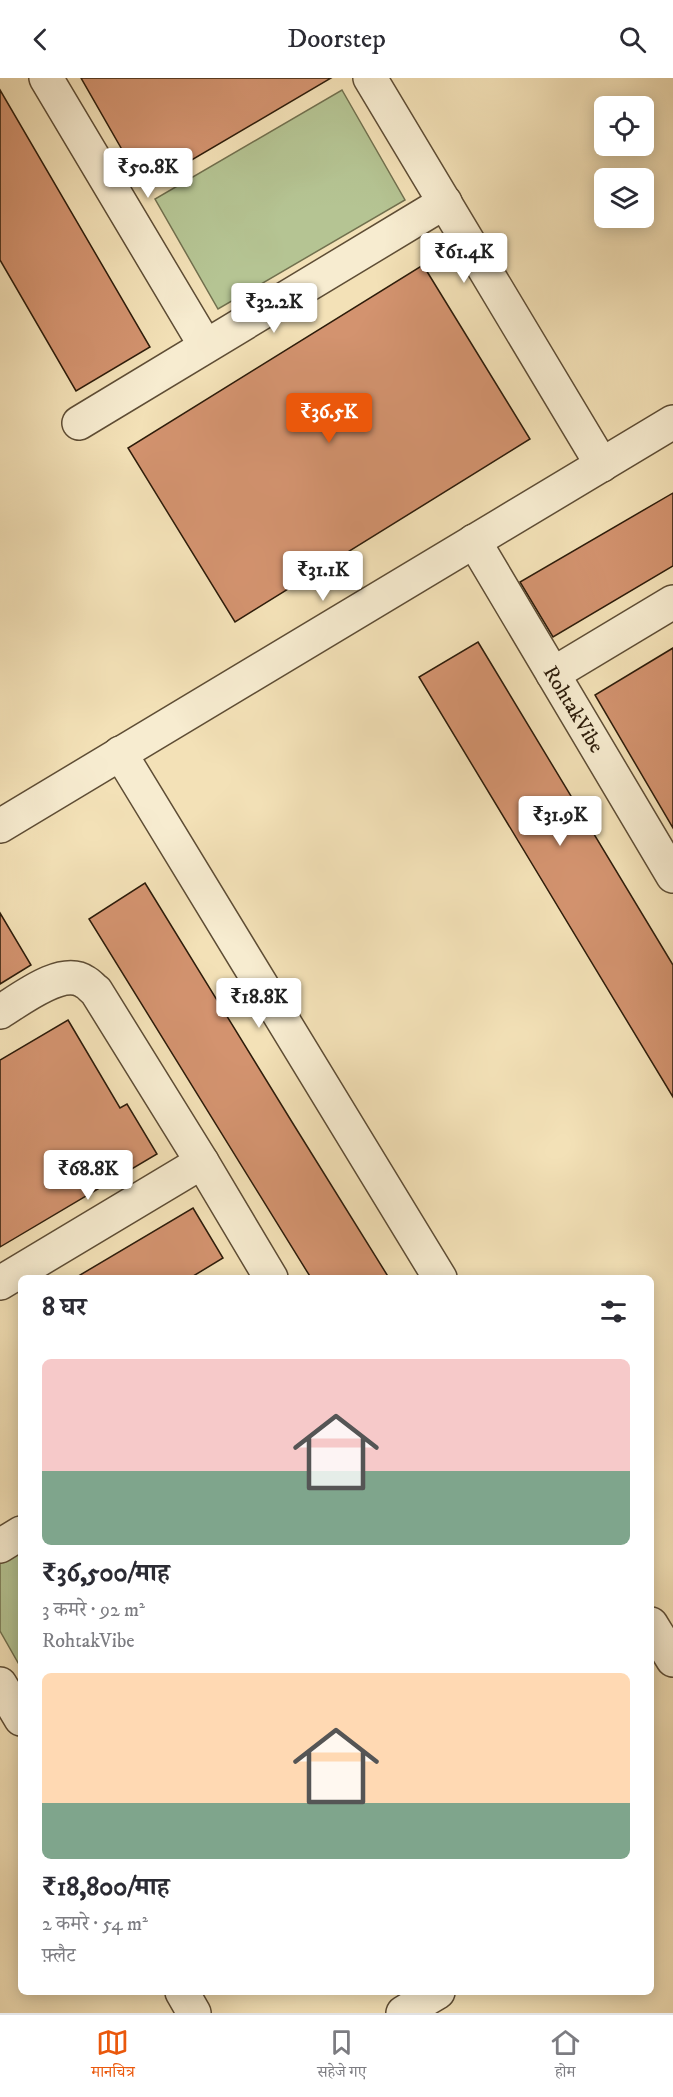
<!DOCTYPE html>
<html lang="hi">
<meta charset="utf-8">
<style>
:root{--surface:#fff;--page:#f7f7f7;--text:#2b2b33;--muted:#7c7c81;--line:#e1e1e2;--accent:#ea580c}
body{margin:0;font-family:"IM FELL DW Pica","Noto Serif Devanagari",serif;background:var(--page);color:var(--text);height:100vh;display:flex;flex-direction:column;font-size:22px;white-space:nowrap}
*{box-sizing:border-box;margin:0}
p{font-size:20px;color:var(--muted)}
.icon{flex:none;width:33px;height:33px;fill:none;stroke:currentColor;stroke-width:2;stroke-linecap:round;stroke-linejoin:round}
.map{position:relative;flex:1;overflow:hidden}
.panel{position:absolute;left:18px;top:1197px;width:636px;height:720px;display:flex;flex-direction:column;background:var(--surface);border-radius:9px;box-shadow:0 3px 15px #0003}
.panel>*{flex:none}
.controls{position:absolute;left:594px;top:18px;display:grid;gap:12px}
.controls a{display:grid;place-items:center;width:60px;height:60px;border-radius:9px;background:var(--surface);box-shadow:0 3px 15px #0003;font-size:30px}
.price{position:absolute;translate:-50% -51px;padding:0 14px;border-radius:6px;background:#fff;color:#222;font-size:20px;line-height:39px;filter:drop-shadow(0 2px 3px #0008)}
.price::after{content:'';position:absolute;left:50%;top:36px;width:18px;height:14px;margin-left:-9px;background:inherit;clip-path:polygon(0 0,100% 0,50% 100%)}
.price.on{background:var(--accent);color:#fff}
ul{padding:0;list-style:none}
li{display:grid;align-content:center;gap:12px;height:318px;padding:0 24px}
li span{display:grid;place-items:center;height:186px;border-radius:9px;color:#555}
li>.icon{margin-inline-start:auto}
span .icon{width:108px;height:108px;fill:#fffc;stroke-width:1}
li b{font-size:26px}
h2{display:flex;justify-content:space-between;align-items:center;height:72px;padding:0 24px;font-size:26px}
header{display:flex;justify-content:space-between;align-items:center;height:78px;padding:0 24px;background:var(--surface);font-size:27px;font-weight:600}
.menu{display:flex;justify-content:space-around;align-items:center;height:84px;border-top:2px solid var(--line);background:var(--surface);font-size:16px;color:var(--muted)}
.menu a{display:grid;justify-items:center;gap:3px}
.menu .on{color:var(--accent)}
.map>svg:first-child{display:block}
.park{fill:#b5c493;stroke:#71704e;stroke-width:1.5}
.building{fill:#d3936f;stroke:#2d1c0a;stroke-width:1.5}
.lines{fill:none;stroke-linecap:round;stroke-linejoin:round}
.street-casing{stroke:#5e4d35;stroke-width:36}
.street{stroke:#f7ecd0;stroke-width:33}
.labels{text-anchor:middle;stroke-width:4.5;stroke-linejoin:round;paint-order:stroke}
.street-label{font-size:21px;fill:#2d1c0a;stroke:#f7ecd0}
</style>
<header><svg class="icon" aria-label="back" viewBox="0 0 24 24"><path d="M15 5l-7 7 7 7"/></svg>Doorstep<svg class="icon" aria-label="search" viewBox="0 0 24 24"><circle cx="10" cy="10" r="6"/><path d="M15 15l6 6"/></svg></header>
<div class="map">
<svg width="673" height="1935" viewBox="0 0 673 1935">
<rect width="100%" height="100%" fill="#f3e1b7"/>
<filter id="stains"><feTurbulence type="fractalNoise" baseFrequency=".00333" numOctaves="4"/><feColorMatrix values="0 0 0 0 .2 0 0 0 0 .09 0 0 0 0 .02 0 0 0 .5 -.17"/></filter>
<radialGradient id="worn" r=".72"><stop offset=".6" stop-color="#630" stop-opacity="0"/><stop offset="1" stop-color="#630" stop-opacity=".3"/></radialGradient>
<!-- park -->
<g class="park">
<polygon points="342,12 405,122 218,231 155,121"/>
<polygon points="21,1473 21,1590 0,1553 0,1485"/>
</g>
<!-- building -->
<g class="building">
<polygon points="81,0 331,0 144,110"/>
<polygon points="0,12 150,269 76,313 0,182"/>
<polygon points="423,187 530,361 235,544 128,370"/>
<polygon points="673,415 673,488 553,559 520,504"/>
<polygon points="478,564 673,887 673,1019 419,599"/>
<polygon points="673,570 673,750 595,617"/>
<polygon points="145,805 292,1044 389,1200 311,1200 89,841"/>
<polygon points="0,835 31,887 0,906"/>
<polygon points="68,942 120,1030 127,1026 157,1076 0,1169 0,982"/>
<polygon points="193,1130 223,1180 190,1200 75,1200"/>
</g>
<g class="lines">
<!-- street casing -->
<g class="street-casing">
<g id="street">
<polyline points="46,0 205,267"/>
<polyline points="370,0 602,387"/>
<polyline points="79,345 445,124"/>
<polyline points="474,463 673,798"/>
<polyline points="553,596 673,524"/>
<polyline points="120,675 440,1200"/>
<polyline points="0,748 673,344"/>
<path d="M0 934C20 922 62 888 85 904 89 906 92 910 96 913L202 1084 271 1200"/>
<polyline points="0,1205 202,1084"/>
<polyline points="0,1468 21,1455"/>
<polyline points="651,1546 673,1582"/>
<polyline points="0,1606 21,1641"/>
<polyline points="182,1914 194,1935"/>
<polyline points="403,1935 438,1914"/>
</g>
</g>
<!-- street -->
<use href="#street" class="street"/>
</g>
<g class="labels">
<!-- street labels -->
<g class="street-label">
<text transform="translate(574 631) rotate(59)" y="7">RohtakVibe</text>
</g>
</g>
<rect width="100%" height="100%" filter="url(#stains)"/>
<rect width="100%" height="100%" fill="url(#worn)"/>
</svg>
<div class="controls">
<a><svg class="icon" aria-label="locate" viewBox="0 0 24 24"><circle cx="12" cy="12" r="6"/><path d="M12 2v4M12 18v4M2 12h4M18 12h4"/></svg></a>
<a><svg class="icon" aria-label="layers" viewBox="0 0 24 24"><path d="M12 4l9 5-9 5-9-5zM3 14l9 5 9-5"/></svg></a>
</div>
<b class="price" style="left:148px;top:121px">₹50.8K</b>
<b class="price" style="left:464px;top:206px">₹61.4K</b>
<b class="price" style="left:274px;top:256px">₹32.2K</b>
<b class="price on" style="left:329px;top:366px">₹36.5K</b>
<b class="price" style="left:323px;top:524px">₹31.1K</b>
<b class="price" style="left:560px;top:769px">₹31.9K</b>
<b class="price" style="left:259px;top:951px">₹18.8K</b>
<b class="price" style="left:88px;top:1123px">₹68.8K</b>
<section class="panel">
<h2>8 घर<svg class="icon" aria-label="filters" viewBox="0 0 24 24"><path d="M4 7h16M4 17h16"/><circle cx="9" cy="7" r="2"/><circle cx="15" cy="17" r="2"/></svg></h2>
<ul>
<li><span style="background:linear-gradient(#f6c9c9 60%,#7fa58c 0)"><svg class="icon" aria-label="home" viewBox="0 0 24 24"><path d="M3 11l9-7 9 7M6 9v11h12V9"/></svg></span><div><b>₹36,500/माह</b><p>3 कमरे · 92 m²</p><p>RohtakVibe</p></div></li>
<li><span style="background:linear-gradient(#ffd9b3 70%,#7fa58c 0)"><svg class="icon" aria-label="home" viewBox="0 0 24 24"><path d="M3 11l9-7 9 7M6 9v11h12V9"/></svg></span><div><b>₹18,800/माह</b><p>2 कमरे · 54 m²</p><p>फ़्लैट</p></div></li>
</ul>
</section>
</div>
<nav class="menu">
<a class="on"><svg class="icon" aria-label="map" viewBox="0 0 24 24"><path d="M3 6l6-2 6 2 6-2v14l-6 2-6-2-6 2zM9 4v14M15 6v14"/></svg>मानचित्र</a>
<a><svg class="icon" aria-label="saved" viewBox="0 0 24 24"><path d="M7 4h10v16l-5-4-5 4z"/></svg>सहेजे गए</a>
<a><svg class="icon" aria-label="home" viewBox="0 0 24 24"><path d="M3 11l9-7 9 7M6 9v11h12V9"/></svg>होम</a>
</nav>
